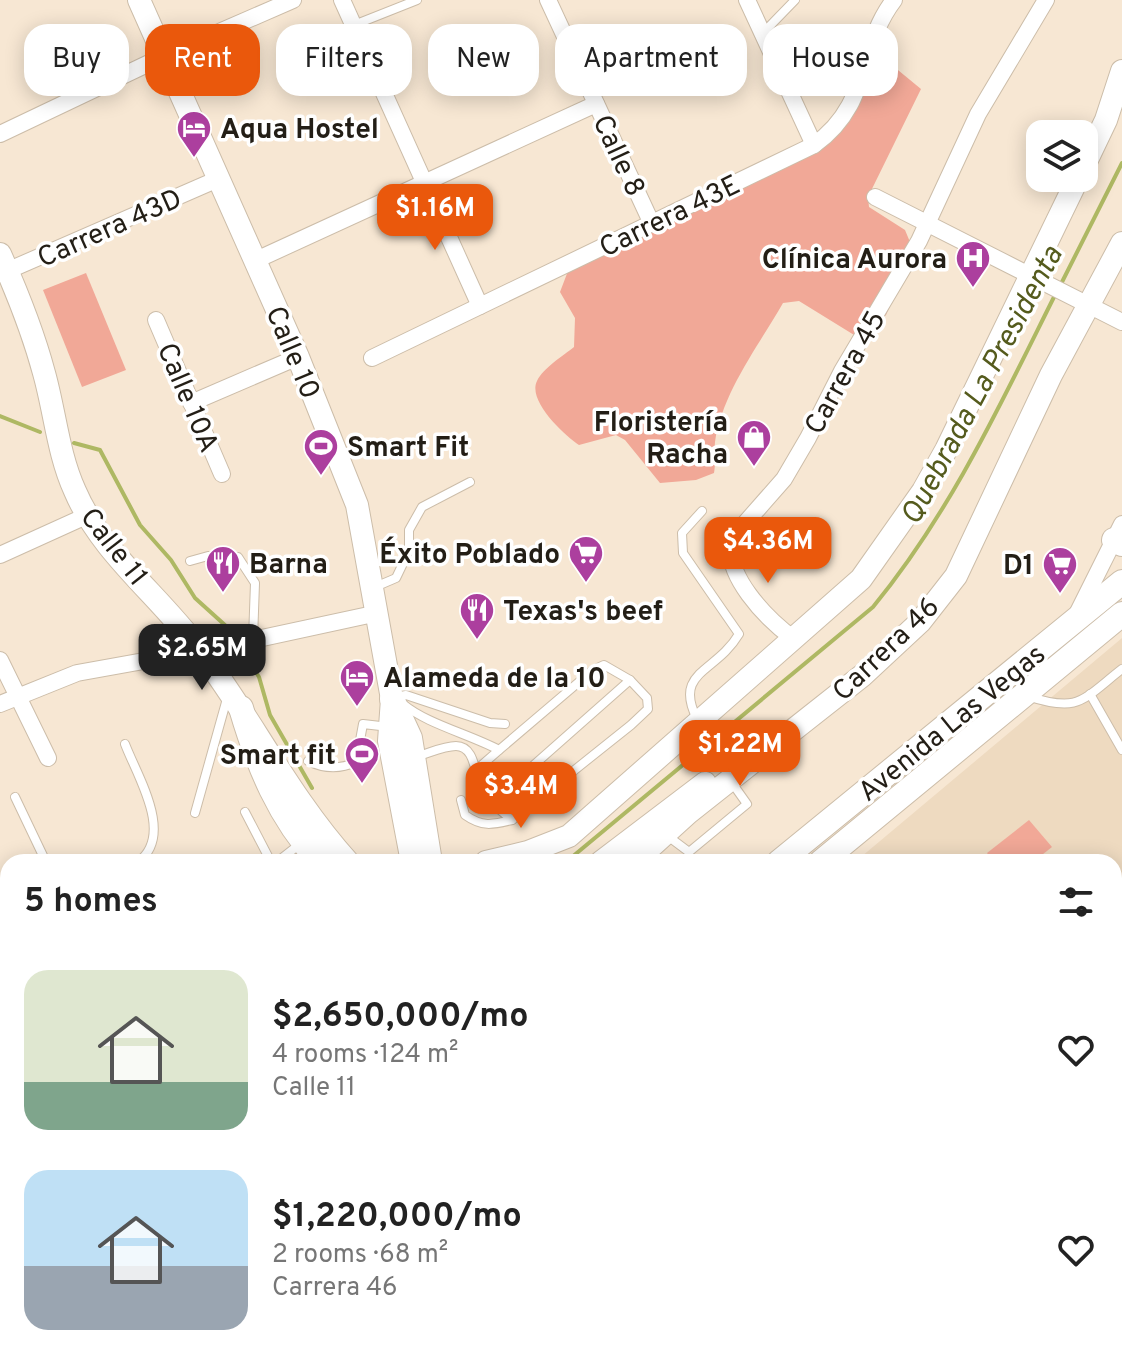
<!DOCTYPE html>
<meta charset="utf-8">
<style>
:root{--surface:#fff;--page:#f6f6f6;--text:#222;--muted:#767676;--accent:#ea580c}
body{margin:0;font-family:Overpass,sans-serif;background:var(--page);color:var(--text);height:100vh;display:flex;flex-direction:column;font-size:30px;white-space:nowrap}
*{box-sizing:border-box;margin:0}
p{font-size:26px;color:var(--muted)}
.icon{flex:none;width:44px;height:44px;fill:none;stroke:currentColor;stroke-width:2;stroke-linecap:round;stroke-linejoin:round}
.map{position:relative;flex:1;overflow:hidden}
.side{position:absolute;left:0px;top:854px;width:1122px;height:514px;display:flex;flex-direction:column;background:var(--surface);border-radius:24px 24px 0 0;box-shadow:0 4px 20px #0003}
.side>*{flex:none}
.top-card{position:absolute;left:24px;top:24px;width:1074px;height:72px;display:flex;gap:16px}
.fabs{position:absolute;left:1026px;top:120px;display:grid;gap:16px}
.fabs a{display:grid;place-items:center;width:72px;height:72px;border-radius:16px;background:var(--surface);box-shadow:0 4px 20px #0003;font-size:40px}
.price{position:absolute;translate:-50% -68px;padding:0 18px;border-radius:16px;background:var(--accent);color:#fff;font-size:26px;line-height:52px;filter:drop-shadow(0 2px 4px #0008)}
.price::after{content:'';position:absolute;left:50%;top:48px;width:24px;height:18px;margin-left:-12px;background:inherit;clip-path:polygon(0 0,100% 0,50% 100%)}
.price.active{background:#222;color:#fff}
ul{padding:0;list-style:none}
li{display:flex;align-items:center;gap:24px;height:200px;padding:0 24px}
li span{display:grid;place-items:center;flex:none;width:224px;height:160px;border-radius:24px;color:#555}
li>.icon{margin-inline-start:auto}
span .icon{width:96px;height:96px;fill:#fffc;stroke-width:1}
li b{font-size:34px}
h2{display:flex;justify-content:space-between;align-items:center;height:96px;padding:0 24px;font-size:34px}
.tag{padding:0 28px;border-radius:24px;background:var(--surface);box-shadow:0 4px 20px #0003;font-size:28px;line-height:72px}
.tag.active{background:var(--accent);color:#fff}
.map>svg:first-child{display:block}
.built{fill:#eedac0}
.green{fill:#f1a897}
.water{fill:#aeb863}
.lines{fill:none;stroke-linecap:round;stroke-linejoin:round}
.stream{stroke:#aeb863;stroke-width:4}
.lane-casing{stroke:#ccbda9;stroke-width:10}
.street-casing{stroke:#ccbda9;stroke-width:18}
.secondary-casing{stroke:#ccbda9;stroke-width:24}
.primary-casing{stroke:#ccbda9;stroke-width:26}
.highway-casing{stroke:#ccbda9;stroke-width:30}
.lane{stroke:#fff;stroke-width:8}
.street{stroke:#fff;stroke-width:16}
.secondary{stroke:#fff;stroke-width:22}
.primary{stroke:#fff;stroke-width:24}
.highway{stroke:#fff;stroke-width:28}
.rail{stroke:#3e372e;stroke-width:4;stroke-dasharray:4 8;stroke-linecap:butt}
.labels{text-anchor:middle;stroke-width:7;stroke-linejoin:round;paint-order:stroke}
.poi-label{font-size:28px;font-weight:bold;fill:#231e16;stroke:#fff;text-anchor:start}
.street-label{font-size:28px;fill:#231e16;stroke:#fff}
.water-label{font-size:30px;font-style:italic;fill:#555b1d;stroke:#fff}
</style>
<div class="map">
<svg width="1122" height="1367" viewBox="0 0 1122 1367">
<rect width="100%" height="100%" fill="#f7e7d3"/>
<!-- built -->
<polygon class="built" points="1122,638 1122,980 1114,986 1114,862 855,862"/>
<!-- green -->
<g class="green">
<path d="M875 61H887L921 89 868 197 869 207 905 230 910 242 902 280 886 315 859 338 799 301 783 303C759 345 722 393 715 442 714 452 716 462 714 473L696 480 660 483 625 440 616 435 579 445C565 436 527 401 537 381 543 368 563 356 574 347L575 318 560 292 568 271 804 157 862 98Z"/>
<polygon points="86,273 126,370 82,387 43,290"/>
<polygon points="1029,820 1052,847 1033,862 994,862 987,853"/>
</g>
<!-- water -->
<g class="water">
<polygon points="1122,1147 1122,1231 1114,1237 1114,1153"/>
<polygon points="840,1360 949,1360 940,1367 828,1367"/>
</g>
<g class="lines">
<!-- stream -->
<g class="stream">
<polyline points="1060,286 1122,163"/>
<polyline points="0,416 40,432"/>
<polyline points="74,443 100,450 140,525 171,560 195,598 226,626"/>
<polyline points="245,655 259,677 270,715 312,788"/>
<path d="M566 862 873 607C951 512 1001 403 1056 293"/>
</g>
<!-- lane casing -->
<g class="lane-casing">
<g id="lane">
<polyline points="354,25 417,0"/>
<polyline points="763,33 795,0"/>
<polyline points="190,561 208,556 238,557 255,583 253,639"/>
<polyline points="375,587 396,578 409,551 409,530 422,507 470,482"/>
<polyline points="1090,694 1122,750"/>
<path d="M1027 696C1079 713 1081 701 1122 669"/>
<polyline points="397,697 406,695 490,723 505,724"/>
<path d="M403 704C427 724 469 734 499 750L593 670 604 665 630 680 647 698 648 709 631 725 512 820C502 812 492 804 484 793 474 779 477 746 456 746 444 746 429 753 418 756"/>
<path d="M697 719C673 671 716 673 739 634L683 553 682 533 702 511"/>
<path d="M125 744C137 776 175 835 138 862"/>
<path d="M308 761C324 769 341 769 356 762L363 724 389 727"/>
<polyline points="475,771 499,750"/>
<polyline points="15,797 46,862"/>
<path d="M461 800 465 815C482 827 492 825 512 820"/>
<polyline points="492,802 630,680"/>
<polyline points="245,812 270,860 277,862 300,844"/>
<polyline points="195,813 228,695"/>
<polyline points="665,834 689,852 747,804 730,780"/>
<polyline points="0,917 8,914"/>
<polyline points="0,945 8,946"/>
<polyline points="1114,991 1122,985"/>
</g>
</g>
<!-- street casing -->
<g class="street-casing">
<g id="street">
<polyline points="342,0 480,306"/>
<polyline points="548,0 652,224"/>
<polyline points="747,0 814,145"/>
<polyline points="0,134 164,56 293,0"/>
<polyline points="875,197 1122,322"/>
<polyline points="254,261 596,104"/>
<polyline points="0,274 218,179"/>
<polyline points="156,320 222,474"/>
<path d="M372 358 814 145C872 104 857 48 894 0"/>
<polyline points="191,403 298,357"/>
<polyline points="0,555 86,516"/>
<polyline points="1078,612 1122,524"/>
<path d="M794 639C768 620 720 573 733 537L784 479 808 438 842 371 919 241 978 114 1046 0"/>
<polyline points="0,660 48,758"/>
<polyline points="0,704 77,673 216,648 378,613"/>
<polyline points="1114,1003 1122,997"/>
<polyline points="0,1047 8,1052"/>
<polyline points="0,1140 8,1134"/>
</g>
</g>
<!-- secondary casing -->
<g class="secondary-casing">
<g id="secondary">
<polyline points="139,0 298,357 357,505 392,699 389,741 412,862"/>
<polyline points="1084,166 1106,120 1122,71"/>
<path d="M0 254C17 292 33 332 44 373 55 412 58 454 75 491 102 554 158 594 198 648 251 717 289 797 348 862"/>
<polyline points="486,862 528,852 569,836 861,579 923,491 946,450 1078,178"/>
<polyline points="601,862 705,783"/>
<polyline points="634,862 688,813 863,675 920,622 956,576 1051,375 1122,243"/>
<polyline points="0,1092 8,1097"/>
<polyline points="234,1360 239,1367"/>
<polyline points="595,1367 596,1360"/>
</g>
</g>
<!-- primary casing -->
<g class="primary-casing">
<g id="primary">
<polyline points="1114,540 1122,544"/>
<polyline points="392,699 410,738 430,862"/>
<path d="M241 708C258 766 279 817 320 862"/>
<polyline points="779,862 1122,582"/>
<polyline points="821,862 1122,614"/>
<polyline points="165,1367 173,1360"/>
<polyline points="212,1367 221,1360"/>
</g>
</g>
<!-- highway casing -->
<g class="highway-casing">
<g id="highway">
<polyline points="1114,1038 1122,1032"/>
<polyline points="1114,1083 1122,1077"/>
<polyline points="1114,1257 1122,1251"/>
<polyline points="1114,1285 1122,1278"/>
<polyline points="1114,1330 1122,1312"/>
<polyline points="613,1367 614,1360"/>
<polyline points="689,1367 698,1360"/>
<polyline points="737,1367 747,1360"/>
<polyline points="967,1367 977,1360"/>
<polyline points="1006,1367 1015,1360"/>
<polyline points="1099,1367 1101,1360"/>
</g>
</g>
<!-- lane -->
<use href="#lane" class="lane"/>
<!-- street -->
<use href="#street" class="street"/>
<!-- secondary -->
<use href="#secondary" class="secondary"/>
<!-- primary -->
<use href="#primary" class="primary"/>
<!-- highway -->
<use href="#highway" class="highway"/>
<!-- rail -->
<g class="rail">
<polyline points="1114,1136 1122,1130"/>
<polyline points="793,1367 803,1360"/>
</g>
</g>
<!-- icons -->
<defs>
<g id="hotel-pin" transform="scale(1.8)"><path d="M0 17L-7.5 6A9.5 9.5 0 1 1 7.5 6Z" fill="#ac3f9e" stroke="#fff"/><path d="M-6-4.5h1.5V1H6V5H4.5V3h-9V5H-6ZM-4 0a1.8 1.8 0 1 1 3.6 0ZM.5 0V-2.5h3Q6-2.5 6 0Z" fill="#fff"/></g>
<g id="hospital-pin" transform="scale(1.8)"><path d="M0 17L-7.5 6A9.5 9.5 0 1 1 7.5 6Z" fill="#ac3f9e" stroke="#fff"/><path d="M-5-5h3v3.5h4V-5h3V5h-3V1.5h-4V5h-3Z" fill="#fff"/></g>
<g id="shop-pin" transform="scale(1.8)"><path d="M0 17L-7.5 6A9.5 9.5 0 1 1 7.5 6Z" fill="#ac3f9e" stroke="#fff"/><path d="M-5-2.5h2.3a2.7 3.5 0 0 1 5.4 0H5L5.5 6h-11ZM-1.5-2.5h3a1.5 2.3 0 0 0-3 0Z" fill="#fff"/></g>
<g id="stadium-pin" transform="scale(1.8)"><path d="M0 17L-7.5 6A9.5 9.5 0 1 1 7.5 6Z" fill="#ac3f9e" stroke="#fff"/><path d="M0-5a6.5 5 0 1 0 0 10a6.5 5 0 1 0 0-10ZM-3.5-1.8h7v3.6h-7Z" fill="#fff"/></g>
<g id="supermarket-pin" transform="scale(1.8)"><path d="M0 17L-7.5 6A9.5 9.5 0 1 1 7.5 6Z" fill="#ac3f9e" stroke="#fff"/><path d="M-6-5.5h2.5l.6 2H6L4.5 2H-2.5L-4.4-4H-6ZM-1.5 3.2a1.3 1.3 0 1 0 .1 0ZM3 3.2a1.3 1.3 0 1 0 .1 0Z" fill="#fff"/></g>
<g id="restaurant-pin" transform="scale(1.8)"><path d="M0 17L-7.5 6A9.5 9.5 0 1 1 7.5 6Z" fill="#ac3f9e" stroke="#fff"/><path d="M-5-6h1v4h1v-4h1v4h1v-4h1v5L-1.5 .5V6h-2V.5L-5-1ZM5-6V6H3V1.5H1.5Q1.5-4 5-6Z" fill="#fff"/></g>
</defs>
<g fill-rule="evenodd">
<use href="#hotel-pin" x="194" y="128"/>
<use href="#hospital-pin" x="973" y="258"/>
<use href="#shop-pin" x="754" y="437"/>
<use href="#stadium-pin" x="321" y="446"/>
<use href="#supermarket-pin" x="586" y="553"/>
<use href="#restaurant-pin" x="223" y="563"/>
<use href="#supermarket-pin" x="1060" y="564"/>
<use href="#restaurant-pin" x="477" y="610"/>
<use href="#hotel-pin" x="357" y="677"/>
<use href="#stadium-pin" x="362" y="754"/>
</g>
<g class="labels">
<!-- poi labels -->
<g class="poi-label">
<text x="220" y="138">Aqua Hostel</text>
<text x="947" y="268" text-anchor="end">Clínica Aurora</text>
<text x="728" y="431" text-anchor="end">Floristería<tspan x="728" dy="32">Racha</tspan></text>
<text x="347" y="456">Smart Fit</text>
<text x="560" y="563" text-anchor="end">Éxito Poblado</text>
<text x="249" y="573">Barna</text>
<text x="1034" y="574" text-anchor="end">D1</text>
<text x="503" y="620">Texas's beef</text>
<text x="383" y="687">Alameda de la 10</text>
<text x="336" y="764" text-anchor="end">Smart fit</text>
</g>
<!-- street labels -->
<g class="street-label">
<text transform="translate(620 155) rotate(65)" y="10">Calle 8</text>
<text transform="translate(669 215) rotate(-26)" y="10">Carrera 43E</text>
<text transform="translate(109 227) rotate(-24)" y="10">Carrera 43D</text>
<text transform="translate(294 352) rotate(67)" y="10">Calle 10</text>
<text transform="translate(844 372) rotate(-61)" y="10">Carrera 45</text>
<text transform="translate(189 397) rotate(67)" y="10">Calle 10A</text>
<text transform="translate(115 546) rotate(52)" y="10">Calle 11</text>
<text transform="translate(885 648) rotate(-44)" y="10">Carrera 46</text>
<text transform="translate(951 722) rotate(-39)" y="10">Avenida Las Vegas</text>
</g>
<!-- water labels -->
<g class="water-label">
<text transform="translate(981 385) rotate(-62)" y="10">Quebrada La Presidenta</text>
</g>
</g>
</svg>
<div class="fabs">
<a><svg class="icon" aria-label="layers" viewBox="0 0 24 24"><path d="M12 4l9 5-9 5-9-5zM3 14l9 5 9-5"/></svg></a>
</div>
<b class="price" style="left:435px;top:252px">$1.16M</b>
<b class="price" style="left:768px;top:585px">$4.36M</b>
<b class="price active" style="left:202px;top:692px">$2.65M</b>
<b class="price" style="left:740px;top:788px">$1.22M</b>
<b class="price" style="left:521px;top:830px">$3.4M</b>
<div class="top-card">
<a class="tag">Buy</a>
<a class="tag active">Rent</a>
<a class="tag">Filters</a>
<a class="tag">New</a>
<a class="tag">Apartment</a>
<a class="tag">House</a>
</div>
<section class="side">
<h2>5 homes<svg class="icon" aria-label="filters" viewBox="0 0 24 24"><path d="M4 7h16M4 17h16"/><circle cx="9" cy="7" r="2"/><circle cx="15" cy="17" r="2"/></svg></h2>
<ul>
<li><span style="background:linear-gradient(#dfe7d0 70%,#7fa58c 0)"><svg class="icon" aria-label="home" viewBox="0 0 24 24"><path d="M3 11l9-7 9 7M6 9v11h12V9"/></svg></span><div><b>$2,650,000/mo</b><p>4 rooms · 124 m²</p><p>Calle 11</p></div><svg class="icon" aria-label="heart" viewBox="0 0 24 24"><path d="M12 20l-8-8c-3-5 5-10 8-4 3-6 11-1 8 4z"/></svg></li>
<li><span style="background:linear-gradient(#bfe0f5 60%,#9aa5b1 0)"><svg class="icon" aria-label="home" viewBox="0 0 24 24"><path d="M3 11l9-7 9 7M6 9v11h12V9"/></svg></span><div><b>$1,220,000/mo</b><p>2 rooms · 68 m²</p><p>Carrera 46</p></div><svg class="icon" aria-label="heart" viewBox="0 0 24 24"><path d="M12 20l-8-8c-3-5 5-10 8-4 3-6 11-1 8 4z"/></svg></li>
</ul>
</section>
</div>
